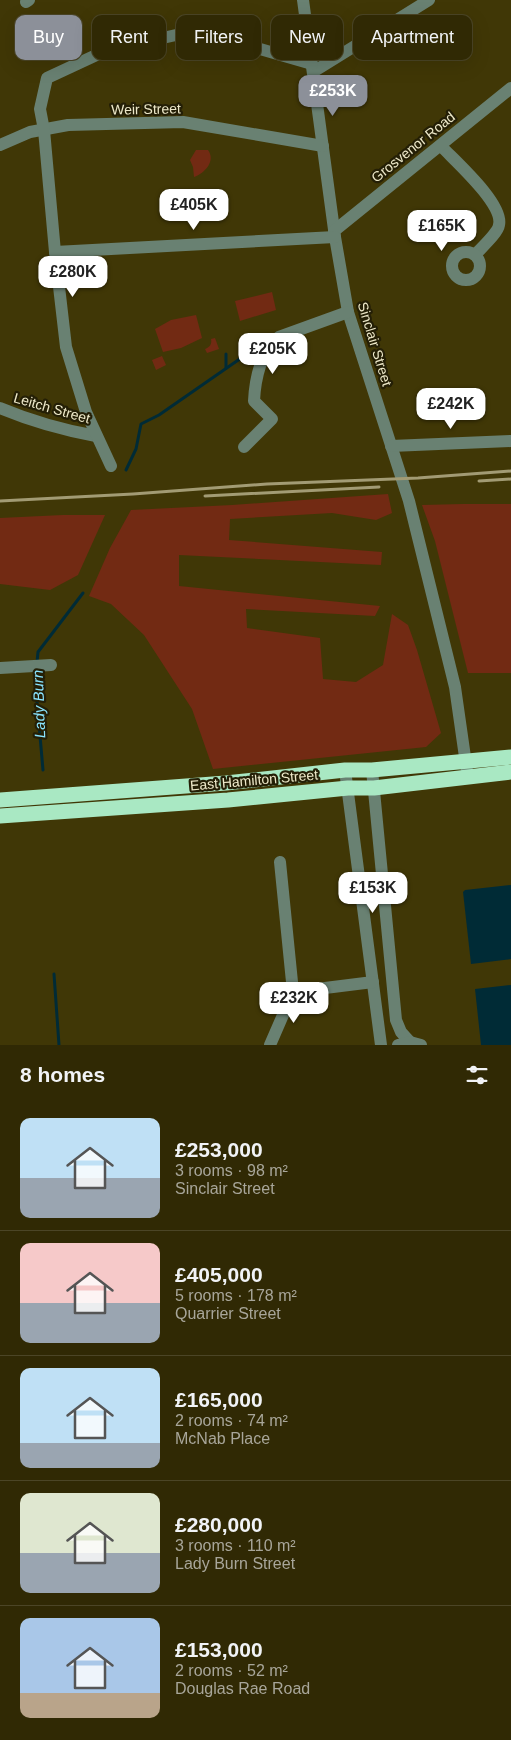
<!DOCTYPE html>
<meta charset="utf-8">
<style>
:root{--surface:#302904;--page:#3c3513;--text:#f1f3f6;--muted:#a8a69a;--line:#4b4526;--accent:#8c9099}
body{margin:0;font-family:Helvetica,sans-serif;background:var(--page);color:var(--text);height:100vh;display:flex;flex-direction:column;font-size:19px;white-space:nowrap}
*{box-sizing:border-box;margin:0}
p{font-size:16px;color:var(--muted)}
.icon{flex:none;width:28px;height:28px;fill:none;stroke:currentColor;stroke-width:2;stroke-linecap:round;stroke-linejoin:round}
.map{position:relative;height:1045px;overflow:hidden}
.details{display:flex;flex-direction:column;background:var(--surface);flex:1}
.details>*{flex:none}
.hud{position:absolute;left:15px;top:15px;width:481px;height:45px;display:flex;gap:10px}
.price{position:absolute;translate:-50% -42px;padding:0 11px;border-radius:10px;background:#fff;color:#222;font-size:16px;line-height:32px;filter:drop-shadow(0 1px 2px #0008)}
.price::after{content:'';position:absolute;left:50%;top:30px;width:15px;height:11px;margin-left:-8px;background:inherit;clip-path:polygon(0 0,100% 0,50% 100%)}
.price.current{background:var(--accent);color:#fff}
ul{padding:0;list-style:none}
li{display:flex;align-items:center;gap:15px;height:125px;padding:0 20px}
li+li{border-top:1px solid var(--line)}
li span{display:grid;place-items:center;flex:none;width:140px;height:100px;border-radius:10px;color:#555}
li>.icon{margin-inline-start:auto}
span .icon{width:60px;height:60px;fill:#fffc;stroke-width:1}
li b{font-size:21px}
h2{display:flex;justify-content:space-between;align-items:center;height:60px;padding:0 20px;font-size:21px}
.tag{padding:0 18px;border-radius:10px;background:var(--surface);box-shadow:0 5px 20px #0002,0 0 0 1px var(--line);font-size:18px;line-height:45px}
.tag.current{background:var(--accent);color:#fff}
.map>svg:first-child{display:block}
.green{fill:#722a13}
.water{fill:#002b36}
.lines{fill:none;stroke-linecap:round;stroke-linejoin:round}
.stream{stroke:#002b36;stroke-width:3}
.minor{stroke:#698172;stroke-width:12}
.highway{stroke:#a9e8c3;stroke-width:15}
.rail{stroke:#a29b74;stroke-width:3}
.labels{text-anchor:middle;stroke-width:4.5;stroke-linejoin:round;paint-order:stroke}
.street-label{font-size:14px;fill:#ede8c9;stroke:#241f06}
.water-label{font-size:15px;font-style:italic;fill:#89e4fe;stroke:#241f06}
</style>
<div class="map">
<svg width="511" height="1045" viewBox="0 0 511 1045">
<rect width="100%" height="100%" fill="#403706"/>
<!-- green -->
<g class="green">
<path d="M196 150H208C216 161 205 173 194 177L193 167 190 160Z"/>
<polygon points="272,292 276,310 240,321 235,301"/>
<polygon points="196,315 202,338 181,348 163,352 155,329 171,320"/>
<path d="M215 338 219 349 207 353 205 349C210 347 212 344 211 339Z"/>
<polygon points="162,356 166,365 156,370 152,360"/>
<polygon points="388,494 392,513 376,520 332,513 230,519 229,540 382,552 381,565 179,555 179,586 380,606 375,616 246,609 247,628 320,638 323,679 356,682 383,665 392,614 408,625 417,650 441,733 426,747 213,769 192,709 144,635 111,604 89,596 110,548 131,510 232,505"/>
<polygon points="463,504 511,504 511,673 468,673 435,541 422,505"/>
<polygon points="63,515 105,515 78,575 50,590 0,584 0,518"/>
</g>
<!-- water -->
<g class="water">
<polygon points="511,885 511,959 471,964 463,892 465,890"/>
<polygon points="511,985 511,1045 481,1045 475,989"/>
</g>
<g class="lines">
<!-- stream -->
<g class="stream">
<polyline points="226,368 226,354"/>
<polyline points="126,470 136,449 141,424 159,415 244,356"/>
<polyline points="37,662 38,652 83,593"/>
<polyline points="37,668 35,679 43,770"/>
<polyline points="54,974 59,1045"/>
</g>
<!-- minor -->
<g class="minor">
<polyline points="303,0 335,237 348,312 409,501 455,687 467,771"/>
<polyline points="26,2 29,0"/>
<polyline points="313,72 429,0"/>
<polyline points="0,145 30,132 68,125 183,122 323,146"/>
<path d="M441 146C455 161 504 204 499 225 498 233 481 248 475 255"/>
<polyline points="334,231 511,88"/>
<circle cx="466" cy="266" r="14"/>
<polyline points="55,252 335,237"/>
<path d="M0 408C31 421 63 430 96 436"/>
<polyline points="391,446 511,441"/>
<path d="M244 447 272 419 254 401C255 380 261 349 279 337L348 312"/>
<polyline points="111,466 86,412 66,347 55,252 44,130 40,109 47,78 105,51 176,35 232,41 312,64"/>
<polyline points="0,668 51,665"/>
<polyline points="345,770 381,1045"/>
<polyline points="372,770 396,1020 401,1032 410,1042"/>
<polyline points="293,992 373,982"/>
<polyline points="270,1045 293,992 280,862"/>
<polyline points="398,1045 410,1042 421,1045"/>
</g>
<!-- highway -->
<g class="highway">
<polyline points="0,800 226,783 345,770 372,770 511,757"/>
<polyline points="0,816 228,800 348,788 374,788 511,772"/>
</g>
<!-- rail -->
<g class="rail">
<polyline points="479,481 511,479"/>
<polyline points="205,496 379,487"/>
<polyline points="0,501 133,494 267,484 418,478 511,471"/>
</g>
</g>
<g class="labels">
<!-- street labels -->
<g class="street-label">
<text transform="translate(146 109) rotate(-1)" y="5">Weir Street</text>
<text transform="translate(413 147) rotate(-39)" y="5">Grosvenor Road</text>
<text transform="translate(375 344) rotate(73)" y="5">Sinclair Street</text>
<text transform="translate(52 408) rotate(16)" y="5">Leitch Street</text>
<text transform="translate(254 780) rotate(-5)" y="5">East Hamilton Street</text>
</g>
<!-- water labels -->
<g class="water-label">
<text transform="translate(39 704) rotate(-92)" y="5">Lady Burn</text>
</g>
</g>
</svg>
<b class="price current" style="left:333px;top:117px">£253K</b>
<b class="price" style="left:194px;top:231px">£405K</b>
<b class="price" style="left:442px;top:252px">£165K</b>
<b class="price" style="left:73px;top:298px">£280K</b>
<b class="price" style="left:273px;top:375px">£205K</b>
<b class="price" style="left:451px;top:430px">£242K</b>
<b class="price" style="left:373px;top:914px">£153K</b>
<b class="price" style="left:294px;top:1024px">£232K</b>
<div class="hud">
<a class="tag current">Buy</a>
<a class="tag">Rent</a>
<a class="tag">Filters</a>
<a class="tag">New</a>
<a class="tag">Apartment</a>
</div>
</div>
<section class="details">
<h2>8 homes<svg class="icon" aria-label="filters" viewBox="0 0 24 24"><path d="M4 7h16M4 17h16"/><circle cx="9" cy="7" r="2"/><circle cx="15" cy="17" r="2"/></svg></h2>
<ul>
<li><span style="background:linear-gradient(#bfe0f5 60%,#9aa5b1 0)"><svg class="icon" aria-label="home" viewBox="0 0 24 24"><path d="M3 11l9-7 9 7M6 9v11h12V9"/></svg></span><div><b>£253,000</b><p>3 rooms · 98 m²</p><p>Sinclair Street</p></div></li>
<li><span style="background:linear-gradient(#f6c9c9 60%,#9aa5b1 0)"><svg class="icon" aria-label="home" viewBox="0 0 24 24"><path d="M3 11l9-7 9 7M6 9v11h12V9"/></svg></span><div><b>£405,000</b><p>5 rooms · 178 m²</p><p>Quarrier Street</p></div></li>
<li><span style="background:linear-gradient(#bfe0f5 75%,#9aa5b1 0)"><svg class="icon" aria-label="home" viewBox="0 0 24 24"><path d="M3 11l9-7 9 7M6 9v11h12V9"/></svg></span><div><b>£165,000</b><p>2 rooms · 74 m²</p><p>McNab Place</p></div></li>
<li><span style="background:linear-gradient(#dfe7d0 60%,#9aa5b1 0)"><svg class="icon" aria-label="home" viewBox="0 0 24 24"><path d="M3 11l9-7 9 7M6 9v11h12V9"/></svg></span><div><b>£280,000</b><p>3 rooms · 110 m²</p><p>Lady Burn Street</p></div></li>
<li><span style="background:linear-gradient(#a9c7e8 75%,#b9a48a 0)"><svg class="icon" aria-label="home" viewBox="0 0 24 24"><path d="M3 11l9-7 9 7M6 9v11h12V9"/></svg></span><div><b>£153,000</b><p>2 rooms · 52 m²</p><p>Douglas Rae Road</p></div></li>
</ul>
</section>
